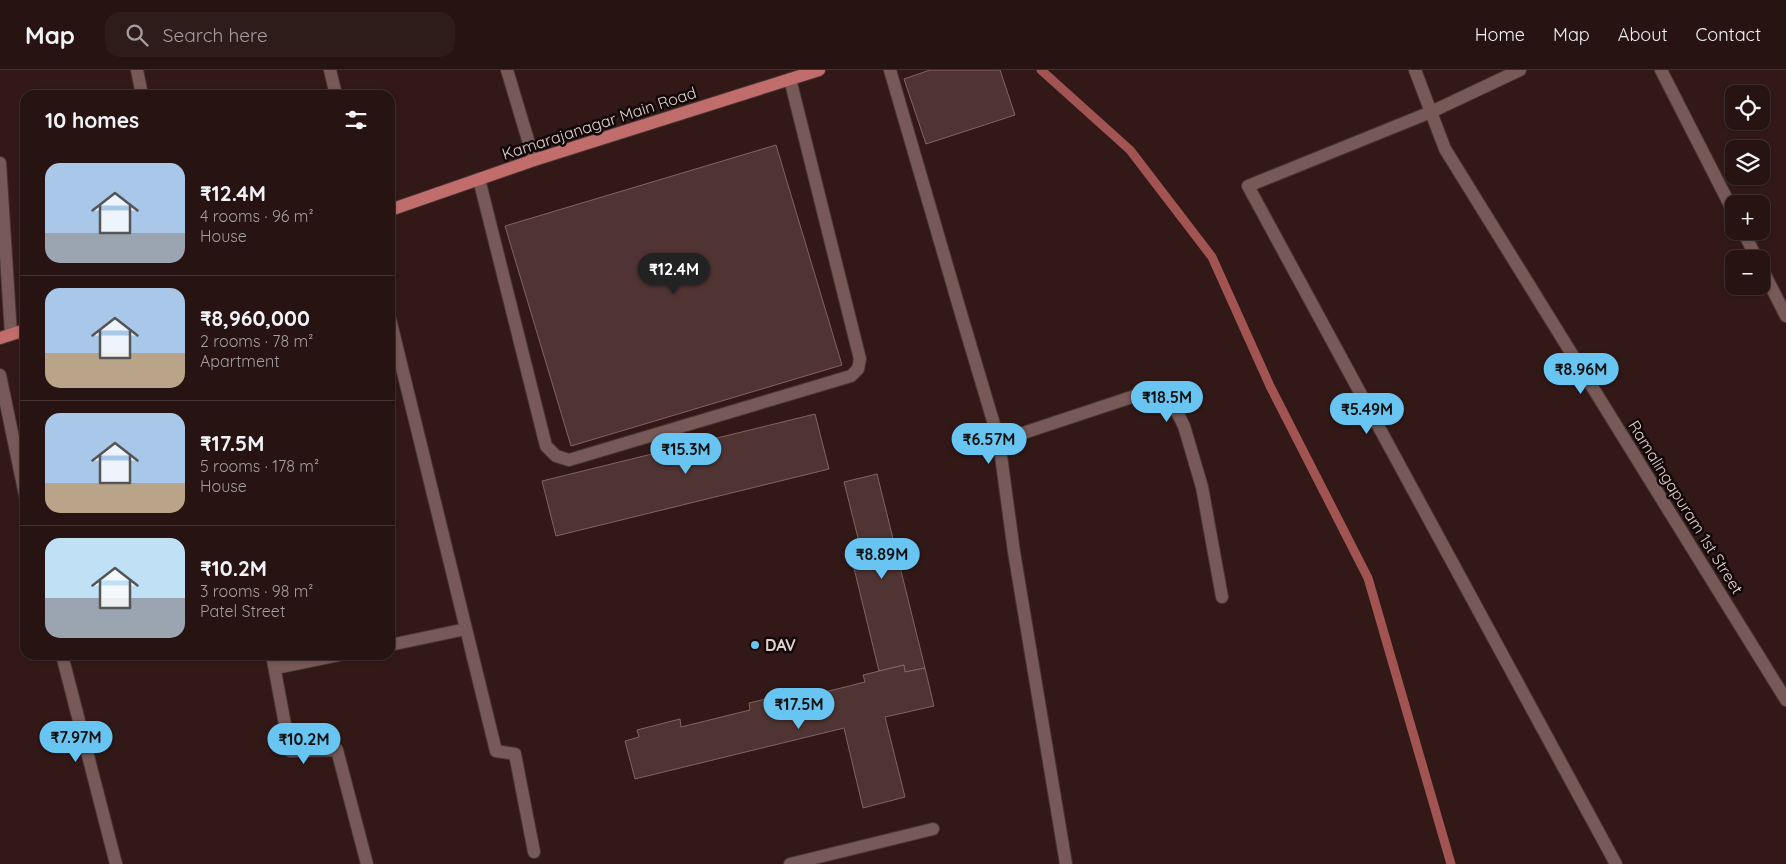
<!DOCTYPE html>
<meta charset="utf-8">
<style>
:root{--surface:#261312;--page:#2e1c1b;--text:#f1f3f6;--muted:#a49e9f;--line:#423232;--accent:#68c4f0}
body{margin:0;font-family:Quicksand,sans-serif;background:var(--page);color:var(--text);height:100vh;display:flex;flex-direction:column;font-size:19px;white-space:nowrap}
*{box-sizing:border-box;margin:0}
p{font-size:16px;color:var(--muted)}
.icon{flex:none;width:28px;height:28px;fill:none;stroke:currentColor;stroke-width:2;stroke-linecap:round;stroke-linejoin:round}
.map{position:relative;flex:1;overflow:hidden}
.details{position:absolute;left:20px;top:20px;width:375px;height:570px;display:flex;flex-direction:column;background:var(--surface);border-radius:15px;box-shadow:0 1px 4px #0004,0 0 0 1px var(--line)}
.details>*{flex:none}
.tools{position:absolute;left:1725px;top:15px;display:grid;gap:10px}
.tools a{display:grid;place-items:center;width:45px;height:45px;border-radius:10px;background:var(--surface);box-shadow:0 1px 4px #0004,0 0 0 1px var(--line);font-size:25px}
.price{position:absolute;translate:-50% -42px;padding:0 11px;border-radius:18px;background:var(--accent);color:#111;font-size:16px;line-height:32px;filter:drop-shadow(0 1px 2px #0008)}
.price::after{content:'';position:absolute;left:50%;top:30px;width:15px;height:11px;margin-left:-8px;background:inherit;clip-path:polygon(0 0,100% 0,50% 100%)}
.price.active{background:#222;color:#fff}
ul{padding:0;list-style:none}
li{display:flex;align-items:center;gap:15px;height:125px;padding:0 25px}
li+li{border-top:1px solid var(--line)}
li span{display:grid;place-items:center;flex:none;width:140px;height:100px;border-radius:15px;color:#555}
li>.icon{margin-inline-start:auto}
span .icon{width:60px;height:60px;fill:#fffc;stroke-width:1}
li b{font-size:21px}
h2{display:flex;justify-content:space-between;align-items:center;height:60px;padding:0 25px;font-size:21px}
header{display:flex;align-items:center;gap:30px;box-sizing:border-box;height:70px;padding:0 25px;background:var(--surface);border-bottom:1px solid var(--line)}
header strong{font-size:24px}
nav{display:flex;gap:28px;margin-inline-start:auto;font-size:18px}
.search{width:350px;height:45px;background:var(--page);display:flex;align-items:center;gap:12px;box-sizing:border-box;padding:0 18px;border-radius:15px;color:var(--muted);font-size:19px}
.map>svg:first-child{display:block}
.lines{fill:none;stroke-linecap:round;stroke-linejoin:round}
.stream{stroke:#a25453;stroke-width:9}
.building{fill:#503433;stroke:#826362}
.minor-casing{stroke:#483534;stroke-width:14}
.major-casing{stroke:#483534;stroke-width:14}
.minor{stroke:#775957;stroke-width:12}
.major{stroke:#c06d6b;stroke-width:12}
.poi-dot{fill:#68c4f0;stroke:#120707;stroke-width:2}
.labels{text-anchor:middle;stroke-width:5;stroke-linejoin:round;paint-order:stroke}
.street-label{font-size:16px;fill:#e1cfce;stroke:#120707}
.poi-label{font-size:16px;font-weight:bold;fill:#e1cfce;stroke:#120707;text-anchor:start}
</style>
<header>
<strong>Map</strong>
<div class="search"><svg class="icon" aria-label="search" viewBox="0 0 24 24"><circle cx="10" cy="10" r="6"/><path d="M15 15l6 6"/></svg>Search here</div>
<nav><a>Home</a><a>Map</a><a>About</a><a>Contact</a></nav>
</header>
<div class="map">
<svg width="1786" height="794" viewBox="0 0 1786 794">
<rect width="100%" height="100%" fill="#321918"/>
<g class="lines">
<!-- stream -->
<polyline class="stream" points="1041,0 1130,80 1212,187 1270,316 1368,508 1451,794"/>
</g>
<!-- building -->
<g class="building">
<polygon points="930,0 1000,0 1015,45 926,74 904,9"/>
<polygon points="776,75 842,295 571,376 505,156"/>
<polygon points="815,344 829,399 556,466 542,411"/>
<polygon points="877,404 925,598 905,602 904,595 879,601 852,490 863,488 844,412"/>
<polygon points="904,595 905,602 925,598 934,636 885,647 905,727 863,738 844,658 635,709 625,671 639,667 637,660 680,649 681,657 750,640 749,633 795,622 797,629 865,612 863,605"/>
</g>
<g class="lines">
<!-- minor casing -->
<g class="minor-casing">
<g id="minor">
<polyline points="137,0 142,25"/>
<polyline points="330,0 336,25"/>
<polyline points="507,0 534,90"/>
<polyline points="890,0 962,247 999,371 1014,482 1066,794"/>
<polyline points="1415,0 1445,79 1786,630"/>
<polyline points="1520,0 1431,42 1248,116 1616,794"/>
<polyline points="1661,0 1734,143"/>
<polyline points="0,93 11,264"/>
<polyline points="479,109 546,376 556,386 569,390 851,306 858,299 860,289 790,9"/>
<polyline points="1743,161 1757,189"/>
<polyline points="1761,197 1786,246"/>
<polyline points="390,249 496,681 515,684 534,782"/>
<polyline points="0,305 25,425"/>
<polyline points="999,371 1153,320 1162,322 1169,326 1184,356 1202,417 1222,527"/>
<polyline points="390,575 466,559"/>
<polyline points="62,585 116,794"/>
<polyline points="272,585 290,681 337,680 367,794"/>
<polyline points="276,598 339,585"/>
<polyline points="790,794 933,759"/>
</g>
</g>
<!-- major casing -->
<g class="major-casing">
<g id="major">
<polyline points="390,140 534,90 819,0"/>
<polyline points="0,268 25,260"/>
</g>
</g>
<!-- minor -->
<use href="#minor" class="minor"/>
<!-- major -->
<use href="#major" class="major"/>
</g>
<!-- markers -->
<circle class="poi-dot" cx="755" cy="575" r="5"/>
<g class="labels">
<!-- street labels -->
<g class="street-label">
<text transform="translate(599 53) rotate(-18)" y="6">Kamarajanagar Main Road</text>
<text transform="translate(1686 437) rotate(58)" y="6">Ramalingapuram 1st Street</text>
</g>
<!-- poi labels -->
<g class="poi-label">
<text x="765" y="581">DAV</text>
</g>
</g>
</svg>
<div class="tools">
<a><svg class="icon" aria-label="locate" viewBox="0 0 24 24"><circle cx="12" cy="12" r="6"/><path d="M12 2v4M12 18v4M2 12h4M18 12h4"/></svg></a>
<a><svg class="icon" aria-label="layers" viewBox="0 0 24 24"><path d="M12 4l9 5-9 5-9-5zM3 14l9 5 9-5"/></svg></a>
<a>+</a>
<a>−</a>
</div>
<b class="price active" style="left:674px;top:225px">₹12.4M</b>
<b class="price" style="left:1581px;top:325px">₹8.96M</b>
<b class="price" style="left:1167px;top:353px">₹18.5M</b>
<b class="price" style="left:1367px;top:365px">₹5.49M</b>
<b class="price" style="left:989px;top:395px">₹6.57M</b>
<b class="price" style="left:686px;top:405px">₹15.3M</b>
<b class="price" style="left:882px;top:510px">₹8.89M</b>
<b class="price" style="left:799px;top:660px">₹17.5M</b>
<b class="price" style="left:76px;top:693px">₹7.97M</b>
<b class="price" style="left:304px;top:695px">₹10.2M</b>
<section class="details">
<h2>10 homes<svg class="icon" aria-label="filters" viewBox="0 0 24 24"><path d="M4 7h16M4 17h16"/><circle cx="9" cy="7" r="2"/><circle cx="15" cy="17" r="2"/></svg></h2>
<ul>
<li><span style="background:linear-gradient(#a9c7e8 70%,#9aa5b1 0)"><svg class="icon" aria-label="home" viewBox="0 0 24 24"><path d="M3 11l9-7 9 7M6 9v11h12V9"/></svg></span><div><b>₹12.4M</b><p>4 rooms · 96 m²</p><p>House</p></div></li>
<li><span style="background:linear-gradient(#a9c7e8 65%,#b9a48a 0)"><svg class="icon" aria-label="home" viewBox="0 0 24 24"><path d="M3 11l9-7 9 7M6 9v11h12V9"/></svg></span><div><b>₹8,960,000</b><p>2 rooms · 78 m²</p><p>Apartment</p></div></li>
<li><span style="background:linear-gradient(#a9c7e8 70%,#b9a48a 0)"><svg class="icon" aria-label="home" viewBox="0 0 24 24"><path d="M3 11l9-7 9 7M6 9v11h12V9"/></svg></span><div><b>₹17.5M</b><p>5 rooms · 178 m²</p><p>House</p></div></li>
<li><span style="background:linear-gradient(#bfe0f5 60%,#9aa5b1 0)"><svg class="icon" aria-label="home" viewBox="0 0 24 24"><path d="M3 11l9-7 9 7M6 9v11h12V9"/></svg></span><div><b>₹10.2M</b><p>3 rooms · 98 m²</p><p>Patel Street</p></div></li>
</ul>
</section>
</div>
